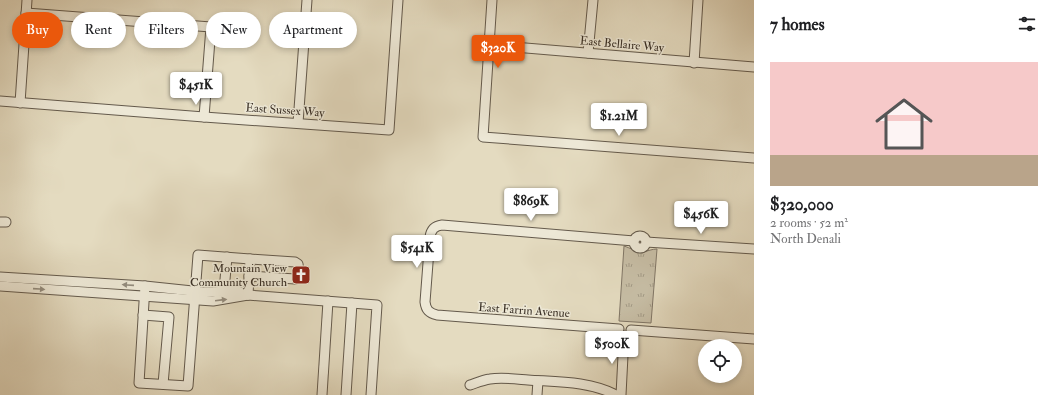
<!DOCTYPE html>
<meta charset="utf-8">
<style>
:root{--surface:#fff;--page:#f6f6f6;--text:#202124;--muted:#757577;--line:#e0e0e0;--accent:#ea580c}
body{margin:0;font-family:"IM FELL Double Pica",serif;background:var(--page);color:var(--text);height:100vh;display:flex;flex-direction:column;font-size:15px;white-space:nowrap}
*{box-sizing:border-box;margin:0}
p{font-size:13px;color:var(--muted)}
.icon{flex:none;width:22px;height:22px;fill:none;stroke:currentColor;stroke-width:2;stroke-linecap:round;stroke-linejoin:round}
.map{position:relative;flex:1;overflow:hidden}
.sheet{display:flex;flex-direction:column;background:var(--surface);width:300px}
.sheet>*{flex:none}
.guide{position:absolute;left:12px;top:12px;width:380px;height:36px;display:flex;gap:8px}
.tools{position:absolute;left:698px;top:339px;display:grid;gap:8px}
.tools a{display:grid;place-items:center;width:44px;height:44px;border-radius:50%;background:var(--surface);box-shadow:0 2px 6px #0003;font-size:20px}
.price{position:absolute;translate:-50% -34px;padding:0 9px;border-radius:4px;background:#fff;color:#222;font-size:13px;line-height:26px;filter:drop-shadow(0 1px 2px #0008)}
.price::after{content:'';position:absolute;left:50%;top:24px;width:12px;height:9px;margin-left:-6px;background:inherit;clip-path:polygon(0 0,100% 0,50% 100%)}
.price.on{background:var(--accent);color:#fff}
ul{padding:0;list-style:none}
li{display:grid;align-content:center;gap:8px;height:212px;padding:0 16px}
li+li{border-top:1px solid var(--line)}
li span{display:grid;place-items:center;height:124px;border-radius:0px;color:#555}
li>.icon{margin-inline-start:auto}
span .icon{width:72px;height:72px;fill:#fffc;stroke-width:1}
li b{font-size:17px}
h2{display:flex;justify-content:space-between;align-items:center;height:48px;padding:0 16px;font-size:17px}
.chip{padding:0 14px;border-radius:18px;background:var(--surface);box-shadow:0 2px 6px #0003;font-size:14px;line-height:36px}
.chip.on{background:var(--accent);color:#fff}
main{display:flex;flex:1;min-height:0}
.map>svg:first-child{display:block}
.grass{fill:url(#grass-tufts);stroke:#807666}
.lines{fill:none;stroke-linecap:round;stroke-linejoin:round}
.minor-casing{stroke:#645a4c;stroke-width:11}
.minor{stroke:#ede8d6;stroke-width:9}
.oneway{fill:#938c7e}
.labels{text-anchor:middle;stroke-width:3;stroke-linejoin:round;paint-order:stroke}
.street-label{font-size:12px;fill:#392f25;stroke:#ede8d6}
.poi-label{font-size:12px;fill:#392f25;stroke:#ede8d6;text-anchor:end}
</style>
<main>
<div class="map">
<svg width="754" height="395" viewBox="0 0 754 395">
<defs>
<pattern id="grass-tufts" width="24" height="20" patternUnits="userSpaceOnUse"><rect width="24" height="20" fill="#c7bea6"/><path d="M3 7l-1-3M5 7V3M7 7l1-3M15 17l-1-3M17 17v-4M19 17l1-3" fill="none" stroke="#a39b87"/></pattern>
</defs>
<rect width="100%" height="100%" fill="#e4dbc0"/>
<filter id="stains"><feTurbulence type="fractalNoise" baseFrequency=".005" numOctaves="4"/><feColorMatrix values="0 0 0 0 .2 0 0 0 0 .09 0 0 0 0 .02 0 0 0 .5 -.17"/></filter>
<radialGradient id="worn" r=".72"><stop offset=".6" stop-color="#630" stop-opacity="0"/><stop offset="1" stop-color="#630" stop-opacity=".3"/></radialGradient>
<!-- grass -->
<path class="grass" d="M624 246C630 248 637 252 643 252 648 251 652 249 657 249L651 323 619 321Z"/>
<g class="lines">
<!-- minor casing -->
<g class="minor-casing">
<g id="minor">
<polyline points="492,0 483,137 754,158"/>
<polyline points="26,13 211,27 204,117"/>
<path d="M489 45C577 52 666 60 754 67"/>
<polyline points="588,53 593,0"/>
<polyline points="694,63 698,0"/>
<polyline points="0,101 204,117 389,130 398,0"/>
<polyline points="20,103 27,0"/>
<polyline points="298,123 307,0"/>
<polyline points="0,222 6,222"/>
<circle cx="640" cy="242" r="6"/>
<polyline points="646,242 754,249"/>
<path d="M249 276 295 279 297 277C299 273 299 269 298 264L295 262 250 259"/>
<polyline points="0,277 145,286 202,292 213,292 235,290 248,295"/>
<polyline points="0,286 213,301 248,295 377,305 371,395"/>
<polyline points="145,286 139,383 188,386 198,255 250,259 248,295"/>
<polyline points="224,291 227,257"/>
<polyline points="143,315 169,317 163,384"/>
<path d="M619 329 437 315C429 313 426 310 425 302L430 237C431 230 434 226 442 225L634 241"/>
<polyline points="631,330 754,339"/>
<path d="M470 385C476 383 483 380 490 379 502 377 516 379 528 380 557 382 589 381 616 395"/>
<polyline points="322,395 328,301"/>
<polyline points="346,395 352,303"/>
<polyline points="537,395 538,381"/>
<polyline points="621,395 624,336"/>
</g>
</g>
<!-- minor -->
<use href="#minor" class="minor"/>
</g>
<!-- one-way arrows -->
<defs><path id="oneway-solid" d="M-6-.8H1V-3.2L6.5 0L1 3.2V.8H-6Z"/></defs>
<g class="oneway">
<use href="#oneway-solid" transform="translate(128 285) rotate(-176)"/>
<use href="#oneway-solid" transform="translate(39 289) rotate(4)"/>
<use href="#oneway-solid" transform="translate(221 300) rotate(-7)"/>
</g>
<!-- icons -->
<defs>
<g id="church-square" transform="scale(1)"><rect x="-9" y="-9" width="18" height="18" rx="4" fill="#8f2418" stroke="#ede8d6"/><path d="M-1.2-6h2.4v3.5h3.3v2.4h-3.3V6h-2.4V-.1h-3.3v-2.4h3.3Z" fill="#fff"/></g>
</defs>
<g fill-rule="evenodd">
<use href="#church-square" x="301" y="275"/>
</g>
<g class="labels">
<!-- street labels -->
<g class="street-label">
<text transform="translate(622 44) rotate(5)" y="4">East Bellaire Way</text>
<text transform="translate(285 110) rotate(4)" y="4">East Sussex Way</text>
<text transform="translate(524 310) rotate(4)" y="4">East Farrin Avenue</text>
</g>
<!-- poi labels -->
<g class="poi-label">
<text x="287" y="272">Mountain View<tspan x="287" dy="14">Community Church</tspan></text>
</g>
</g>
<rect width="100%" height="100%" filter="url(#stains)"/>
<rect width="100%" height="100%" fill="url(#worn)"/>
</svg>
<div class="tools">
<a><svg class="icon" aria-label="locate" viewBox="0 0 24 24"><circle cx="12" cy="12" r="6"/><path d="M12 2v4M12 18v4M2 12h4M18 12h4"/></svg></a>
</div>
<b class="price on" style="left:498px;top:69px">$320K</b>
<b class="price" style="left:196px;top:106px">$451K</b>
<b class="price" style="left:619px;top:137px">$1.21M</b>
<b class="price" style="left:531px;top:222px">$869K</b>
<b class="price" style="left:701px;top:235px">$456K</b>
<b class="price" style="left:417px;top:269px">$541K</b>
<b class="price" style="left:612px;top:365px">$500K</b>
<div class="guide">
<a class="chip on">Buy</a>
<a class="chip">Rent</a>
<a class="chip">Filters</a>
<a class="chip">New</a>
<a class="chip">Apartment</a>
</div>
</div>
<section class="sheet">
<h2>7 homes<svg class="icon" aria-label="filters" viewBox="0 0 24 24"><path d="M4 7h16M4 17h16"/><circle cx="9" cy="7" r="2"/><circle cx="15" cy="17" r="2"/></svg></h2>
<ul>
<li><span style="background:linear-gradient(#f6c9c9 75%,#b9a48a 0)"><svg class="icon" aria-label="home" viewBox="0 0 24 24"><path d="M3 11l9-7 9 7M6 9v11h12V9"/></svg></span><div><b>$320,000</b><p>2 rooms · 52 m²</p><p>North Denali</p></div></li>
</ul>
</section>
</main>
